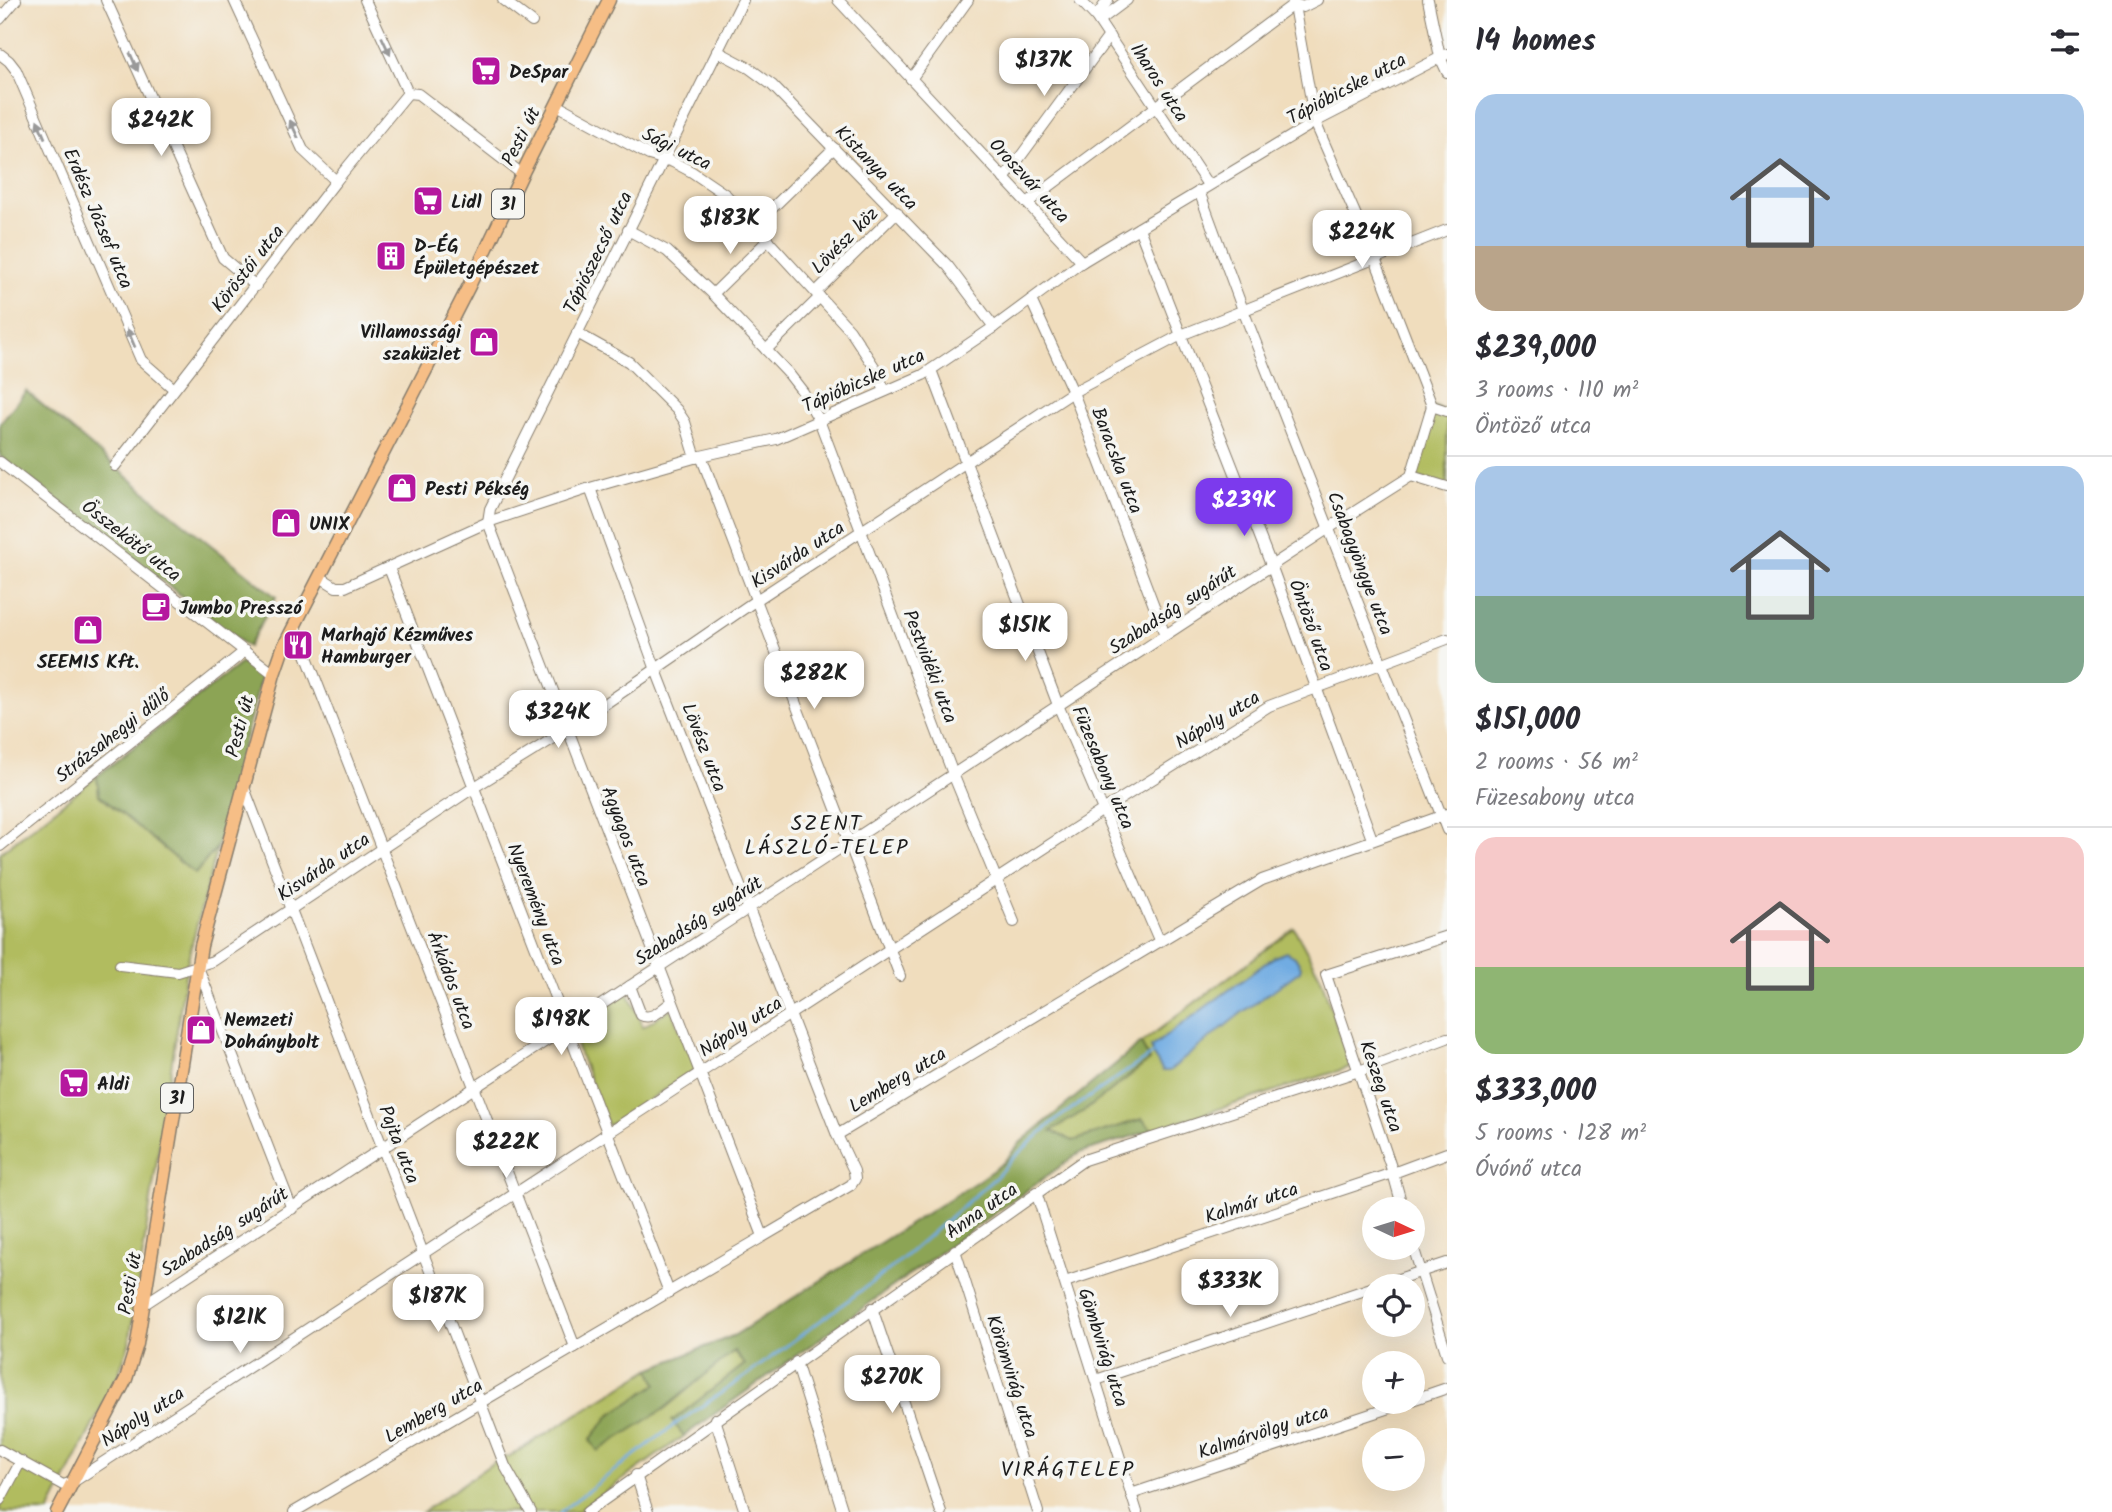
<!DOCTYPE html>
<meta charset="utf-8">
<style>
:root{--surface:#fff;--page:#f2f2f3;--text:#2b2b33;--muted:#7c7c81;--line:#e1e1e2;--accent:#7c3aed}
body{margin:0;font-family:Kalam,sans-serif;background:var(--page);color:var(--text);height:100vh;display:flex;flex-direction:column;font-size:26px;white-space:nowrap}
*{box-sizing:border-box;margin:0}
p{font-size:23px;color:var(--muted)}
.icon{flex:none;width:38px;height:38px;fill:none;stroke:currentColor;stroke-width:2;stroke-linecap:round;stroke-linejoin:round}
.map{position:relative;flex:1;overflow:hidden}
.panel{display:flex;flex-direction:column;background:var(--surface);width:665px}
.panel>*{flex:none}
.needle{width:46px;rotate:94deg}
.fabs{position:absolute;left:1362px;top:1197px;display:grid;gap:14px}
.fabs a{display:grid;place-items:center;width:63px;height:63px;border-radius:50%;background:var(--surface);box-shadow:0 7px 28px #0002;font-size:35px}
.price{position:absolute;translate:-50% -60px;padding:0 16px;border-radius:14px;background:#fff;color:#222;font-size:23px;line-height:46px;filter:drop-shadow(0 2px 4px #0008)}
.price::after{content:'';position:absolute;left:50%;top:42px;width:21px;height:16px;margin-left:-10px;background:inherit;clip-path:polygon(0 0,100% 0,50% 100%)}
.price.on{background:var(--accent);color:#fff}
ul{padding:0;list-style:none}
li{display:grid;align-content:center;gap:14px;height:371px;padding:0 28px}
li+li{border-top:2px solid var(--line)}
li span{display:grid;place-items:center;height:217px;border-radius:21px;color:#555}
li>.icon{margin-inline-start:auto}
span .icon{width:126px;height:126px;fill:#fffc;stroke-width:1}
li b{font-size:30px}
h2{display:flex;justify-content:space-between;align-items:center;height:84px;padding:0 28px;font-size:30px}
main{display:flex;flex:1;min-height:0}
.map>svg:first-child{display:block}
.green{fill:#b1bc5e;stroke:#666c3d;stroke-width:2}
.forest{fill:#8ca455;stroke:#546038;stroke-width:2}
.water{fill:#71ace2;stroke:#46647f;stroke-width:2}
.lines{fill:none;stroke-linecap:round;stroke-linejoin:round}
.stream{stroke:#71ace2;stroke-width:2.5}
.minor-casing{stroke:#867c6c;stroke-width:12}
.major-casing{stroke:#867c6c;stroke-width:15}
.minor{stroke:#fff;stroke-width:10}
.major{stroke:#f6be86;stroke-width:12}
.oneway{fill:#999}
.labels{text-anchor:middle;stroke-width:7;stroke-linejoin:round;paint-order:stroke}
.shield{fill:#f6f6f2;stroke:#5d5d5c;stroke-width:2}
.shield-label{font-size:18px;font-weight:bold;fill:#1c1c1c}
.poi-label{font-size:19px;font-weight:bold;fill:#1c1c1c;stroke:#f6f6f2;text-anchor:start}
.street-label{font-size:19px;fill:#1c1c1c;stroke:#f6f6f2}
.neighbourhood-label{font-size:21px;letter-spacing:2px;fill:#1c1c1c;stroke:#f6f6f2}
</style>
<main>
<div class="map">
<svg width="1447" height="1512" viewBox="0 0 1447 1512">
<rect width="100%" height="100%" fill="#f6f6f2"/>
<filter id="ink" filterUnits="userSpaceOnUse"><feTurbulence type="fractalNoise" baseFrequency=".0143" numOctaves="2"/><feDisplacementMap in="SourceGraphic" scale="14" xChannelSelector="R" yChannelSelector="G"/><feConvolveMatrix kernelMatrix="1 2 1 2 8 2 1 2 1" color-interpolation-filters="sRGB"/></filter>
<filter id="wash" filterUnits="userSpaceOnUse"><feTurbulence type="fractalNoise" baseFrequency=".00686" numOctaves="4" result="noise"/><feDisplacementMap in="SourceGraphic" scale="28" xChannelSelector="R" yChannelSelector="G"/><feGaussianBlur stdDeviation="1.57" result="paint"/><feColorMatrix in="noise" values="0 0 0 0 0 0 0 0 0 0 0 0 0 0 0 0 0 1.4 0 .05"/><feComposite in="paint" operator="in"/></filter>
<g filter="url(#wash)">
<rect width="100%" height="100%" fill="#f0ddbd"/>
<!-- green -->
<g class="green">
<polygon points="1432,406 1447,411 1447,487 1411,476"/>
<polygon points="97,776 99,795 195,874 217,847 187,963 129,1344 118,1375 49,1512 0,1512 0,1500 21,1462 0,1450 0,853"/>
<polygon points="1294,928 1321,978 1350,1067 1153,1130 1142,1119 1073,1141 1051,1131 1087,1109 1149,1061 1141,1043"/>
<polygon points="628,992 643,1027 671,1008 697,1069 608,1126 572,1034 575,1026"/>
<polygon points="733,1351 745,1364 673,1421 684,1436 577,1512 423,1512 497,1460 510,1456 650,1369 657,1384 610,1415 664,1409"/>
</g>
<!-- forest -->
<g class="forest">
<polygon points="26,391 161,505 276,597 248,647 0,456 0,423"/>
<polygon points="241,663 253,666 261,677 217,847 195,874 99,795 97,776"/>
<polygon points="1141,1043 1149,1060 1087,1109 1051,1131 1073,1141 1142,1119 1153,1130 1079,1153 684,1436 672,1421 745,1364 734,1351 664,1409 598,1451 590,1440 610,1415 657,1384 650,1369 735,1335 976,1182 1003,1163 1021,1142"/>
</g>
<!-- water -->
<polygon class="water" points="1286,952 1295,957 1301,967 1300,971 1240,1014 1169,1071 1163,1071 1152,1054 1151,1047 1274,957"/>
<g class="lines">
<!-- stream -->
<polyline class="stream" points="560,1512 677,1423 746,1376 894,1266 996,1177 1012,1159 1054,1121 1152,1054"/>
</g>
</g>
<g filter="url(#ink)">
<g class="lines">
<!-- minor casing -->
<g class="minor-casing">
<g id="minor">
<polyline points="106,0 223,258 256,286"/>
<polyline points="234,0 303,150 336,181"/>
<polyline points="365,0 408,93"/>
<polyline points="503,0 532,22"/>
<polyline points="743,0 490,509 488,522 763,1236"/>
<polyline points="838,0 1082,262"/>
<polyline points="1080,0 1096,17 1208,185"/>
<polyline points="1293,0 1315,122 1375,259 1432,406"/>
<polyline points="1428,0 1440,57 1447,72"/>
<polyline points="1096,17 1108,0"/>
<polyline points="0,19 16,0"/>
<polyline points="1099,21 1127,0"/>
<polyline points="717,51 749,68 772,85 948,266 994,327"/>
<polyline points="0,54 9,61 16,70 141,360 174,389"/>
<polyline points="911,79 968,0"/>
<polyline points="408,93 418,94 522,174"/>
<polyline points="557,105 649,155 673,162 692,172 726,195 850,330 875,368 885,391"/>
<polyline points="1004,179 1109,36"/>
<polyline points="1199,191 1243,310 1447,830"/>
<polyline points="1027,203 1294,4 1303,7 1317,0"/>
<polyline points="755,225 834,148"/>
<polyline points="1139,228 1271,565 1372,839"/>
<polyline points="628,230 667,251 713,294 789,374 803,392 819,420 953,774 1014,922"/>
<polyline points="816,292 897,212"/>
<polyline points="713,294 768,240"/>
<polyline points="1031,300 1073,392 1165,635"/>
<polyline points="577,333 629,362 677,410 685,422 696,458"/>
<polyline points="766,350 820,297"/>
<polyline points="931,370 1058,705 1159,940"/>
<polyline points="701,456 900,976"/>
<polyline points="0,462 274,674"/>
<polyline points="115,466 336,181 408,93"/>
<polyline points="1411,476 1432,406 1447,411"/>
<polyline points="1411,476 1447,487"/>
<polyline points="389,568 669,1292"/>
<polyline points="320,577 336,587 345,587 488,522 590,488 701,456 776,439 923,375 994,327 1082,262 1315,122 1447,54"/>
<polyline points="295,626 575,1347"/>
<polyline points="243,785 505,1466 531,1512"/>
<polyline points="0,846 245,651"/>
<polyline points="120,965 178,972 213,961 473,788 567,730 755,601 1073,392 1181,335 1447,230"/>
<polyline points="198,967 292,1209"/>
<path d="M630 986 641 1015C652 1021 663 1008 672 1002"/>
<polyline points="837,1135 1262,880 1447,814"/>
<polyline points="1036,1192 1137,1512"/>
<polyline points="1403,1209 1393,1173 1326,975 1447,936"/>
<polyline points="1412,1243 1447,1355"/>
<polyline points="955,1250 1038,1512"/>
<polyline points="1065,1282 1393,1173 1447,1153"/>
<polyline points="1377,1286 1447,1263"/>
<polyline points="146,1303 1329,528 1411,476"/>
<polyline points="872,1308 941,1512"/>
<polyline points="796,1362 843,1512"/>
<polyline points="1096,1380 1374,1287"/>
<polyline points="1412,1400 1447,1388"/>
<polyline points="715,1419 745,1512"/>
<polyline points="0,1450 63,1485 73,1482 1103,810 1269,706 1447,639"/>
<polyline points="636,1475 648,1512"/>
<polyline points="1131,1494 1407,1402"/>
<polyline points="0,1500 21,1461"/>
<polyline points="294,1512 851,1185 855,1179 854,1171 837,1135 656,670 590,488"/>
<polyline points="587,1512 1084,1160 1359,1071 1447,1038"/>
</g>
</g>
<!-- major casing -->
<g class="major-casing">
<polyline id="major" points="57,1512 126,1379 137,1344 201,946 274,674 283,648 469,286 522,174 609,0"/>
</g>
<!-- minor -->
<use href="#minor" class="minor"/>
<!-- major -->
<use href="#major" class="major"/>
</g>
<!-- one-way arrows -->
<defs><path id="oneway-solid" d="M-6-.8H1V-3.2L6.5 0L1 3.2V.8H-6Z" transform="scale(1.75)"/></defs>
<g class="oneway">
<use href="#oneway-solid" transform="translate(386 46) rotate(65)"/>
<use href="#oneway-solid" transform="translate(134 62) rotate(66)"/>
<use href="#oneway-solid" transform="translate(41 129) rotate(-113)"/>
<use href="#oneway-solid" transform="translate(294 129) rotate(-115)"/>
<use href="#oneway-solid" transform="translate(131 338) rotate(-113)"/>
</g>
</g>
<!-- icons -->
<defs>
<g id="supermarket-square" transform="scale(1.575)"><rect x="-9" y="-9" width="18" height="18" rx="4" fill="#b5179e" stroke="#f6f6f2"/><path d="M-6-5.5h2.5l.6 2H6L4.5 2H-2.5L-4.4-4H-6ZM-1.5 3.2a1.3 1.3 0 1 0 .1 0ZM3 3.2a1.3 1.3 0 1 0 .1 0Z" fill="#fff"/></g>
<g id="building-square" transform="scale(1.575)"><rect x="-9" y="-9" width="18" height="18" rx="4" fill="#b5179e" stroke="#f6f6f2"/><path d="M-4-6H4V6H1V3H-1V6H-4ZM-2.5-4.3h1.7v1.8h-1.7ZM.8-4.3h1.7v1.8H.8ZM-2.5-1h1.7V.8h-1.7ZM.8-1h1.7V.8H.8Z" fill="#fff"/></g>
<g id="shop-square" transform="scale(1.575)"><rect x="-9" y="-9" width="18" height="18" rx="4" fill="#b5179e" stroke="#f6f6f2"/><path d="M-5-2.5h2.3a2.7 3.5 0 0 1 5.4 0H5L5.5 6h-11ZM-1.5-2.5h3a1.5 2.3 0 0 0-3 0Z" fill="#fff"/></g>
<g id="cafe-square" transform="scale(1.575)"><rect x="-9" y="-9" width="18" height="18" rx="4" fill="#b5179e" stroke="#f6f6f2"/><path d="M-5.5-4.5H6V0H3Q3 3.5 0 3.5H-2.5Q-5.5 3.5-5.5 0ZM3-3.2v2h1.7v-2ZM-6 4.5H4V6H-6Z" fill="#fff"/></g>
<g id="restaurant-square" transform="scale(1.575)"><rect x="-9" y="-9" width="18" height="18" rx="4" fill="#b5179e" stroke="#f6f6f2"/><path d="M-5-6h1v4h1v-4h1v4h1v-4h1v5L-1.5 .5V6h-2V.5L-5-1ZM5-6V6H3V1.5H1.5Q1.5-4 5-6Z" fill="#fff"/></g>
</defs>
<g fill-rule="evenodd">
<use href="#supermarket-square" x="486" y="71"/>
<use href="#supermarket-square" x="428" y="201"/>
<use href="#building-square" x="391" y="256"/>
<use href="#shop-square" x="484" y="342"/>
<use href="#shop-square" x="402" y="488"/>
<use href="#shop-square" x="286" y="523"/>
<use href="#cafe-square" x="156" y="607"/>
<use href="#shop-square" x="88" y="630"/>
<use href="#restaurant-square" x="298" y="645"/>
<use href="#shop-square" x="201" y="1030"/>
<use href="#supermarket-square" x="74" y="1083"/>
</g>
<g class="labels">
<!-- shield labels -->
<g class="shield">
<rect x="492" y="189.5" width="32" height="29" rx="5"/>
<rect x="161" y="1083.5" width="32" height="29" rx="5"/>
</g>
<g class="shield-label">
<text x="508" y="210">31</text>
<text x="177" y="1104">31</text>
</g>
<!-- poi labels -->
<g class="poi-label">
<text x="509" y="78">DeSpar</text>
<text x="451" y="208">Lidl</text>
<text x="414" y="252">D-ÉG<tspan x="414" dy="22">Épületgépészet</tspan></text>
<text x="461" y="338" text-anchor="end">Villamossági<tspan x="461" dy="22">szaküzlet</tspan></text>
<text x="425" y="495">Pesti Pékség</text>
<text x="309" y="530">UNIX</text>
<text x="179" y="614">Jumbo Presszó</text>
<text x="321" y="641">Marhajó Kézműves<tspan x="321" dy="22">Hamburger</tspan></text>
<text x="88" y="668" text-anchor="middle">SEEMIS Kft.</text>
<text x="224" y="1026">Nemzeti<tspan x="224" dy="22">Dohánybolt</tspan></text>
<text x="97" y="1090">Aldi</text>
</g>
<!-- street labels -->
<g class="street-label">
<text transform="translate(1160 82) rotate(57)" y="7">Iharos utca</text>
<text transform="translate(1346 88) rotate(-28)" y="7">Tápióbicske utca</text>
<text transform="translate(520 136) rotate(-63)" y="7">Pesti út</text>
<text transform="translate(677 148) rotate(26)" y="7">Sági utca</text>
<text transform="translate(877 167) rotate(46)" y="7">Kistanya utca</text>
<text transform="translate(1030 180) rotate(47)" y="7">Oroszvár utca</text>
<text transform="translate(99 218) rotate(67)" y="7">Erdész József utca</text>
<text transform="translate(844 240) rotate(-45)" y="7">Lövész köz</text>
<text transform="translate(597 252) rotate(-64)" y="7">Tápiószecső utca</text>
<text transform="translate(247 268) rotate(-52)" y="7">Köröstói utca</text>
<text transform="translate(863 380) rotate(-24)" y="7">Tápióbicske utca</text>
<text transform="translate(1118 460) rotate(69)" y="7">Baracska utca</text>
<text transform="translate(132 540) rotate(38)" y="7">Összekötő utca</text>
<text transform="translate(797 554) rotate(-33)" y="7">Kisvárda utca</text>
<text transform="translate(1361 563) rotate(69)" y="7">Csabagyöngye utca</text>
<text transform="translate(1172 609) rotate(-33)" y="7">Szabadság sugárút</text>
<text transform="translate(1312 625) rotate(70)" y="7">Öntöző utca</text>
<text transform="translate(931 666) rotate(69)" y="7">Pestvidéki utca</text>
<text transform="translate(1217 719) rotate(-31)" y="7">Nápoly utca</text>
<text transform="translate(239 726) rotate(-75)" y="7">Pesti út</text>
<text transform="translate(112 735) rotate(-38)" y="7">Strázsahegyi dűlő</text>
<text transform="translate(705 747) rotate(69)" y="7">Lövész utca</text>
<text transform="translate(1104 767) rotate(67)" y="7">Füzesabony utca</text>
<text transform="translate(627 836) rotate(69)" y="7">Agyagos utca</text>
<text transform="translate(323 866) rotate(-34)" y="7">Kisvárda utca</text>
<text transform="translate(537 904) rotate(69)" y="7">Nyeremény utca</text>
<text transform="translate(698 920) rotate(-33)" y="7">Szabadság sugárút</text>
<text transform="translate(452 980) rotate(69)" y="7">Árkádos utca</text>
<text transform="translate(740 1026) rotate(-33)" y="7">Nápoly utca</text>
<text transform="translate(897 1079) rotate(-31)" y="7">Lemberg utca</text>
<text transform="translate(1382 1086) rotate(71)" y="7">Keszeg utca</text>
<text transform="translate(400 1144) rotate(69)" y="7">Pajta utca</text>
<text transform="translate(1251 1202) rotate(-18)" y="7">Kalmár utca</text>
<text transform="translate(981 1210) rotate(-35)" y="7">Anna utca</text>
<text transform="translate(224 1231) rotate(-33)" y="7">Szabadság sugárút</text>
<text transform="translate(129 1283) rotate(-80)" y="7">Pesti út</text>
<text transform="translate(1104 1347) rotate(72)" y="7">Gömbvirág utca</text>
<text transform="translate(1013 1376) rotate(72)" y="7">Körömvirág utca</text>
<text transform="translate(433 1410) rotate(-30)" y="7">Lemberg utca</text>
<text transform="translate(142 1416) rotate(-33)" y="7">Nápoly utca</text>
<text transform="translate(1263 1431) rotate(-18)" y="7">Kalmárvölgy utca</text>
</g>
<!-- neighbourhood labels -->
<g class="neighbourhood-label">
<text x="827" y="830">SZENT<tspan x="827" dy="24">LÁSZLÓ-TELEP</tspan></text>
<text x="1068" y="1476">VIRÁGTELEP</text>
</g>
</g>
</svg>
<div class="fabs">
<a><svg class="needle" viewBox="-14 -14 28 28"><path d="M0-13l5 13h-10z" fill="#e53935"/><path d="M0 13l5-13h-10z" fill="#7c7c81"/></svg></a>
<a><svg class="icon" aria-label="locate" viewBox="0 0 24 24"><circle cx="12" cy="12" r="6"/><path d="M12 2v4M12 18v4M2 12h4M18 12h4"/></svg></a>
<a>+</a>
<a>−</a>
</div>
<b class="price" style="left:1044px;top:98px">$137K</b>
<b class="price" style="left:161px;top:158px">$242K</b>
<b class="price" style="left:730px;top:256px">$183K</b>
<b class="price" style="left:1362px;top:270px">$224K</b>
<b class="price on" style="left:1244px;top:538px">$239K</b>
<b class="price" style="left:1025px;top:663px">$151K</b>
<b class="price" style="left:814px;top:711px">$282K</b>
<b class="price" style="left:558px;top:750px">$324K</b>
<b class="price" style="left:561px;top:1057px">$198K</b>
<b class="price" style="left:506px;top:1180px">$222K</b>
<b class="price" style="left:1230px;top:1319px">$333K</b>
<b class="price" style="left:438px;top:1334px">$187K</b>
<b class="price" style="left:240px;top:1355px">$121K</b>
<b class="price" style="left:892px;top:1415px">$270K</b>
</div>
<section class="panel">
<h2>14 homes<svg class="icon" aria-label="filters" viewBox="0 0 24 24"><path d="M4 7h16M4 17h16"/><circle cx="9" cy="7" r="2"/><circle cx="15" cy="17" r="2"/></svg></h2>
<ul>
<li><span style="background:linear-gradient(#a9c7e8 70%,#b9a48a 0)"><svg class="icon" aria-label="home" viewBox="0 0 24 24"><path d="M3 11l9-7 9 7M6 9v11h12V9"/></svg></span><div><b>$239,000</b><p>3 rooms · 110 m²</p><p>Öntöző utca</p></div></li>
<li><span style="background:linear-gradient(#a9c7e8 60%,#7fa58c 0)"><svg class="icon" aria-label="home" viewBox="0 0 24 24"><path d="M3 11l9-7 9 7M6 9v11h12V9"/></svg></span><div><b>$151,000</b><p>2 rooms · 56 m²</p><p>Füzesabony utca</p></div></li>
<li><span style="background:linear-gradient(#f6c9c9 60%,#8fb573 0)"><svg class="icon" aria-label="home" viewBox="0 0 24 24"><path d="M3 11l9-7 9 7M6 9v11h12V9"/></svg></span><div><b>$333,000</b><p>5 rooms · 128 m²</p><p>Óvónő utca</p></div></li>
</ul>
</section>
</main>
